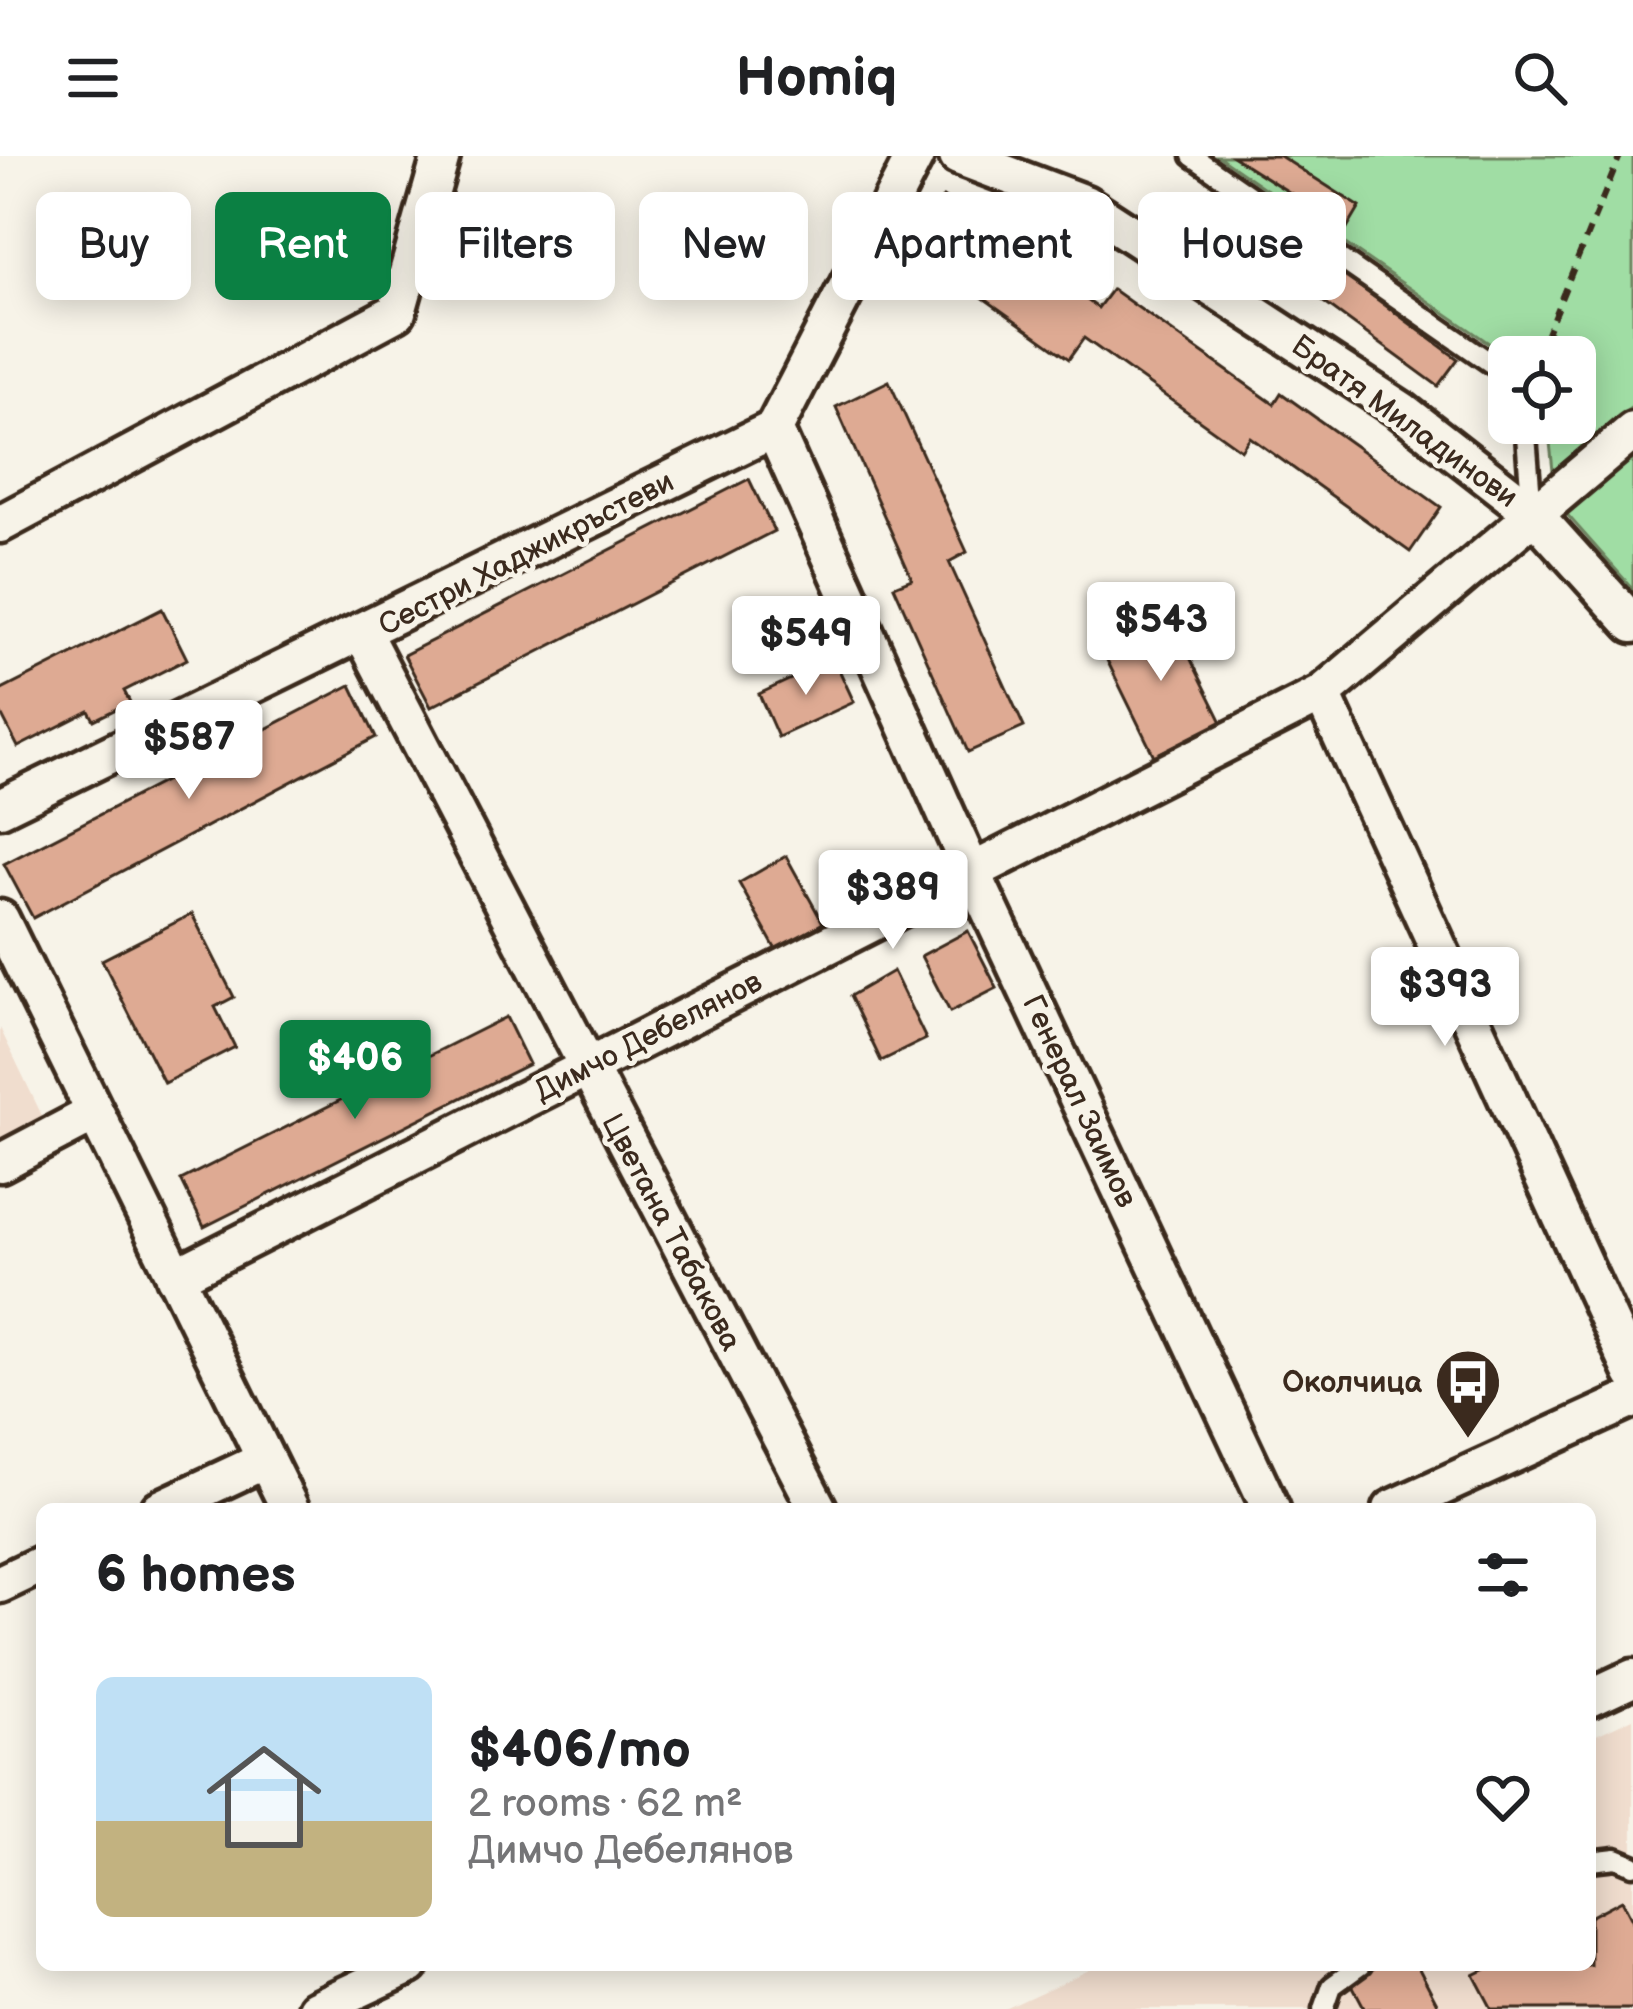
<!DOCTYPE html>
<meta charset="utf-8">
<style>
:root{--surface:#fff;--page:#f2f2f2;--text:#202124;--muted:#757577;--line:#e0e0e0;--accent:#0b8043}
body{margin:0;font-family:"Balsamiq Sans",sans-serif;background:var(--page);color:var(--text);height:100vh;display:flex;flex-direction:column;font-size:45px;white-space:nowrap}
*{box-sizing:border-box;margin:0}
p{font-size:39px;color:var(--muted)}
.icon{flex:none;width:66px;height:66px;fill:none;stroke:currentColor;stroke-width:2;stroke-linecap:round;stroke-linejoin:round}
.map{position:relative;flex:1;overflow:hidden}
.drawer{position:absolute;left:36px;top:1347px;width:1560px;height:468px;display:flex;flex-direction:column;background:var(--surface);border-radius:18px;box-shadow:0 6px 30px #0003}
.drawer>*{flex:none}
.banner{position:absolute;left:36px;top:36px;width:1563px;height:108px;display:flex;gap:24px}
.fabs{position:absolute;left:1488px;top:180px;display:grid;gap:24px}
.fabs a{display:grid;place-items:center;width:108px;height:108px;border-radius:18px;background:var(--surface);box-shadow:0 6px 30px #0003;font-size:60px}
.price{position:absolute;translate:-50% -102px;padding:0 27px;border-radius:12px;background:#fff;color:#222;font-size:39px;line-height:78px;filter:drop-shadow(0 3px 6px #0008)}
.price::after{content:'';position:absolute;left:50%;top:72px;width:36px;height:27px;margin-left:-18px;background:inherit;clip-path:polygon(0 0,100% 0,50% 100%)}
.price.on{background:var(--accent);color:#fff}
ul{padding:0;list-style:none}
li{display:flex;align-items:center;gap:36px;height:300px;padding:0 60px}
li+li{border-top:3px solid var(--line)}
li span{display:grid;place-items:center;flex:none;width:336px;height:240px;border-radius:18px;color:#555}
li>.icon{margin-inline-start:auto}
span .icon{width:144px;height:144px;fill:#fffc;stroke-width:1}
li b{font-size:51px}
h2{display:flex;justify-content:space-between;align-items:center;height:144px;padding:0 60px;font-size:51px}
.pill{padding:0 42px;border-radius:18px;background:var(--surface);box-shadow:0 6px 30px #0003;font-size:42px;line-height:108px}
.pill.on{background:var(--accent);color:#fff}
header{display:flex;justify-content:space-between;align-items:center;height:156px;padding:0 60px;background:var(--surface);font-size:54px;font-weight:800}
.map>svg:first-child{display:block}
.built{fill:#f0ddce}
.green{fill:#a0dda4;stroke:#6e8461;stroke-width:3}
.building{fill:#deaa93;stroke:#3b2a1e;stroke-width:3}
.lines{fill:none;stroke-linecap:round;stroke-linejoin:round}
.service-casing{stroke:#3b2a1e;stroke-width:27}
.minor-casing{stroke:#3b2a1e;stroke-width:45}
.path{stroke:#3b2a1e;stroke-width:6;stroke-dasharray:12 9;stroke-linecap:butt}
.service{stroke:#f7f3e8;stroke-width:18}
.minor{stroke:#f7f3e8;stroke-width:36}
.labels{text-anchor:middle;stroke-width:10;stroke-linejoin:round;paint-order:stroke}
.street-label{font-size:30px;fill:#3b2a1e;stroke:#f7f3e8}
.poi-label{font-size:30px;font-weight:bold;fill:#3b2a1e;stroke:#f7f3e8;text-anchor:end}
</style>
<header><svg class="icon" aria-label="menu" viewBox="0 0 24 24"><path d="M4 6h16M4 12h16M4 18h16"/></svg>Homiq<svg class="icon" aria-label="search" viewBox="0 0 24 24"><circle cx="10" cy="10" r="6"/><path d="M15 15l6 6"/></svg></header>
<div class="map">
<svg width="1633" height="1853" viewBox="0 0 1633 1853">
<rect width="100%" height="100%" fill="#f7f3e8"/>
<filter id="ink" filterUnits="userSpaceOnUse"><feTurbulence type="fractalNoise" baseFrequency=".00833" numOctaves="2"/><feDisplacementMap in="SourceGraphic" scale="24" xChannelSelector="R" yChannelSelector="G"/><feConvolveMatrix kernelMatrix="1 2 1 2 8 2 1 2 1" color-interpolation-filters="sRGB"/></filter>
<g filter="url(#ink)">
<!-- built -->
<g class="built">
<polygon points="0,872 46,968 0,991"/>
<polygon points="1633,1562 1633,1853 1005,1853 1100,1809 1590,1809 1590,1582"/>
</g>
<!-- green -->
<g class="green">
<polygon points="1218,0 1633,0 1633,250 1553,315 1548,267 1575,267 1575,201 1509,201"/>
<polygon points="1633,300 1633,433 1564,355"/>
</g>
<!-- building -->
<g class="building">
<polygon points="1232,0 1280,0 1360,51 1347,73"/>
<polygon points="943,41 1098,152 1112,133 1274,248 1281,237 1441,351 1410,396 1250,281 1241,294 1084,182 1069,203 909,89"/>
<polygon points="1286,76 1458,203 1438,230 1266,104"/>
<polygon points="889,225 967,396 949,406 1024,571 968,596 894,430 912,423 836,251"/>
<polygon points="749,323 774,375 431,551 404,499"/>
<polygon points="162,453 187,503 124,535 130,546 94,564 89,555 18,591 0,556 0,535"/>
<polygon points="1168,457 1222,566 1154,600 1100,490"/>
<polygon points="834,503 854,546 778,581 759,538"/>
<polygon points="351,529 376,581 33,762 4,708"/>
<polygon points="786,700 823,767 776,794 739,727"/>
<polygon points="192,758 234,841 215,851 235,891 164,927 102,804"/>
<polygon points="968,775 997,832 950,856 921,800"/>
<polygon points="893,815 926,883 881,905 850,840"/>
<polygon points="506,861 529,908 204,1071 181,1024"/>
<polygon points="1622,1744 1633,1765 1633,1853 1492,1853 1474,1819 1494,1809 1590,1809 1590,1761"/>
<polygon points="1376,1809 1417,1809 1440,1853 1365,1853 1349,1823"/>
</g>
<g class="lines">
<!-- service casing -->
<g class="service-casing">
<g id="service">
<polyline points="1192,0 1498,212 1509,235"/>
<polyline points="1525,267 1532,356"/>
<polyline points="1590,1705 1616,1702 1633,1709"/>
<polyline points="1324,1853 1332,1830 1361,1809"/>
</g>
</g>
<!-- minor casing -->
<g class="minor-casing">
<g id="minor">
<polyline points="958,0 1085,48 1401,254 1532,356 1633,468"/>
<polyline points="774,273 972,716 1271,1353"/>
<polyline points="0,368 397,156 441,0"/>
<polyline points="363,478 818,1353"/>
<polyline points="1322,538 1633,1217"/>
<polyline points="0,652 774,273 915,0"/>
<polyline points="0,763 290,1353"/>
<polyline points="0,1007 95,957"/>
<polyline points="175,1121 1322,538 1633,275"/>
<polyline points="160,1353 265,1304"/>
<polyline points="1392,1353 1633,1243"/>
<polyline points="0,1428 42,1408"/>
<polyline points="1590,1542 1633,1522"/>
<polyline points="316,1853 410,1809"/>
</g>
</g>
<!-- path -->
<polyline class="path" points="1537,201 1620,0"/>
<!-- service -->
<use href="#service" class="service"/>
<!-- minor -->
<use href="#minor" class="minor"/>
</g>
</g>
<!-- icons -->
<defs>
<g id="bus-pin" transform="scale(3.45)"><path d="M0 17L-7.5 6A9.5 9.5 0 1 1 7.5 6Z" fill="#3b2a1e" stroke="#f7f3e8"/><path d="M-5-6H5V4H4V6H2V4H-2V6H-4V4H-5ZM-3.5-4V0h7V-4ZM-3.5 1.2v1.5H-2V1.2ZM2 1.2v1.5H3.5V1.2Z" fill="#fff"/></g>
</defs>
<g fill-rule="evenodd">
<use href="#bus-pin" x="1468" y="1226"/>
</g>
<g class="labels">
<!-- street labels -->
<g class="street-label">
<text transform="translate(1405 265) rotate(36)" y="10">Братя Миладинови</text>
<text transform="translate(526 397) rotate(-27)" y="10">Сестри Хаджикръстеви</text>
<text transform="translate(648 880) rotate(-27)" y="10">Димчо Дебелянов</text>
<text transform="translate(1080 945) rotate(65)" y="10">Генерал Заимов</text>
<text transform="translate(672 1076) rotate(62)" y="10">Цветана Табакова</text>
</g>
<!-- poi labels -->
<g class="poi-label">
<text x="1422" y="1236">Околчица</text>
</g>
</g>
</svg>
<div class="fabs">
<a><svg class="icon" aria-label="locate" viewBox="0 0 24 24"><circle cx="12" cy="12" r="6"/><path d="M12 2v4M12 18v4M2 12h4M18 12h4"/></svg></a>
</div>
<b class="price" style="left:1161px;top:528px">$543</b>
<b class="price" style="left:806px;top:542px">$549</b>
<b class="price" style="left:189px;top:646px">$587</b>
<b class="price" style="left:893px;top:796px">$389</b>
<b class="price" style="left:1445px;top:893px">$393</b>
<b class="price on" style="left:355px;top:966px">$406</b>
<div class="banner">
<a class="pill">Buy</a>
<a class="pill on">Rent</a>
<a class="pill">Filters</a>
<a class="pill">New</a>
<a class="pill">Apartment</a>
<a class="pill">House</a>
</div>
<section class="drawer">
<h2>6 homes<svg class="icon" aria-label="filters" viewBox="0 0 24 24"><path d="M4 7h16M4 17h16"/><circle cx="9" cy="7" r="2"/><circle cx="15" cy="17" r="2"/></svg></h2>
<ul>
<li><span style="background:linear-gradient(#bfe0f5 60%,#c2b280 0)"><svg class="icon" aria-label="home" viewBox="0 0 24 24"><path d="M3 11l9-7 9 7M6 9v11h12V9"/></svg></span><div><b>$406/mo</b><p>2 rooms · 62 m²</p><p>Димчо Дебелянов</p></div><svg class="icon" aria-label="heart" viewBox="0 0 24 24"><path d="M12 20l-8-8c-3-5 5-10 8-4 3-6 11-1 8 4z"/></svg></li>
</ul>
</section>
</div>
